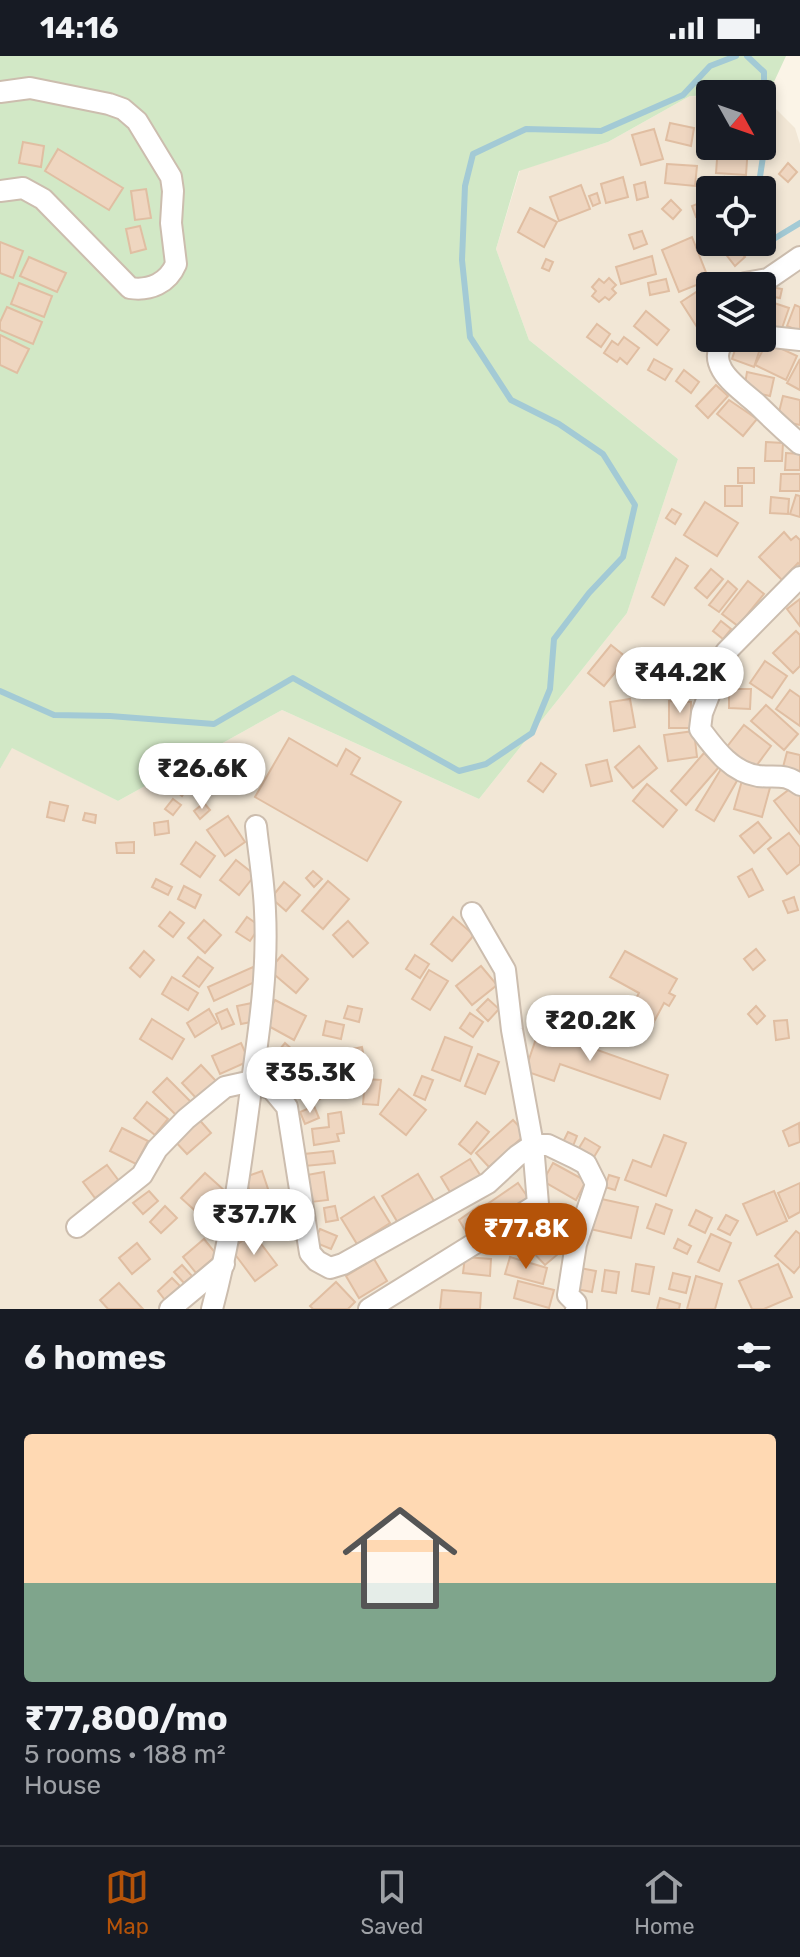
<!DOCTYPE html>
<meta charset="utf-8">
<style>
:root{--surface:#171b24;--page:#242831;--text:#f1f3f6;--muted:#9ea1a6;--line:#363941;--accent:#b45309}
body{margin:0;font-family:Rubik,sans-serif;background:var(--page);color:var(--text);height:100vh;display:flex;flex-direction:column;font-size:30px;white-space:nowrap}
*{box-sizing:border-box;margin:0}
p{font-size:26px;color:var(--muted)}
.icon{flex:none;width:44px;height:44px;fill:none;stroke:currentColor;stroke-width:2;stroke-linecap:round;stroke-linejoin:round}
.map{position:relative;height:1253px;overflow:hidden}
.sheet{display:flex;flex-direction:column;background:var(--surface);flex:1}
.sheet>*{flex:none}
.needle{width:52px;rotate:130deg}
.controls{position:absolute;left:696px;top:24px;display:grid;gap:16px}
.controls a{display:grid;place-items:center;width:80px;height:80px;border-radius:8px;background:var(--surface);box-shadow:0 4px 12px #0003;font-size:40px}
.price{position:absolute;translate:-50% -68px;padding:0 18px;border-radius:28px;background:#fff;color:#222;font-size:26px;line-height:52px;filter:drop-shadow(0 2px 4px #0008)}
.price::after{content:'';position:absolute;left:50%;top:48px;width:24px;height:18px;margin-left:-12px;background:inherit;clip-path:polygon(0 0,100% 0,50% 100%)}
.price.selected{background:var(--accent);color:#fff}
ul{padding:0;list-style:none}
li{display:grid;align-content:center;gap:16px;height:424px;padding:0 24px}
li+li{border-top:2px solid var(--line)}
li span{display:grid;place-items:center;height:248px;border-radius:8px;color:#555}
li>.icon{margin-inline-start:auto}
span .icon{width:144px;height:144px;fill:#fffc;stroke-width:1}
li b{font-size:34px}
h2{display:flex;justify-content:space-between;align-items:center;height:96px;padding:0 24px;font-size:34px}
.status{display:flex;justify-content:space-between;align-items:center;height:56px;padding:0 40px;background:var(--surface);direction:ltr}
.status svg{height:22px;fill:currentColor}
.dock{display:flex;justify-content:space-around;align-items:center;height:112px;border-top:2px solid var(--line);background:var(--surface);font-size:22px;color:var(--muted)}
.dock a{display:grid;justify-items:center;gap:4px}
.dock .selected{color:var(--accent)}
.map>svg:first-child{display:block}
.residential{fill:#f2e7d6;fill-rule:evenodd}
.green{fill:#d2e8c6}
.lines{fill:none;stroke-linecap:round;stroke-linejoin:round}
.stream{stroke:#a3cad5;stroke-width:6}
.building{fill:#efd6c0;stroke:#e0bea2;stroke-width:2}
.minor-casing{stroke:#ccbdae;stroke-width:24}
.minor{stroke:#fff;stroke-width:20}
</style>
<div class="status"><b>14:16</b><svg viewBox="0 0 49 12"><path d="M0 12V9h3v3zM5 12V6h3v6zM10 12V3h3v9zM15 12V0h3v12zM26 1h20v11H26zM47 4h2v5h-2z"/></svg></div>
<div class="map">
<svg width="800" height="1253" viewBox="0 0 800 1253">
<rect width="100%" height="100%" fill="#fbf4e7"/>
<!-- residential -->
<path class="residential" d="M690 40 710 41V90H762V43H766L795 72 800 88V1253H0V713L12 691 118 745 282 654 479 743 627 557 678 403 529 284 496 193 520 114 608 86ZM710 134H762V186H710ZM710 230H762V282H710Z"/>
<!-- green -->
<polygon class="green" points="0,0 786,0 766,43 762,43 762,38 690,40 608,86 519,115 496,193 529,284 678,403 627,557 479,743 282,654 118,745 12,692 0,713"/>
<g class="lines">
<!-- stream -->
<g class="stream">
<polyline points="747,0 764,16 764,94 758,134"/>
<polyline points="762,169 772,184 800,167"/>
<polyline points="0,635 54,659 110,660 214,668 293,622 459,715 486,708 532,677 550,633 554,583 589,537 623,501 635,449 603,398 559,368 511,344 470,281 462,204 465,130 473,98 526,73 601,75 683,39 710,10 736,0"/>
</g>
</g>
<!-- building -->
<g class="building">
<polygon points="670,67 694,72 691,90 666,84"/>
<polygon points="654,73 663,103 641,109 632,79"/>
<polygon points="23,86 44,90 41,111 19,107"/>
<polygon points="718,90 748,90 746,119 716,117"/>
<polygon points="58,93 123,132 109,154 45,115"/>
<polygon points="788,107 797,116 788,126 779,118"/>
<polygon points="667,108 697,110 695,130 665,127"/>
<polygon points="623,121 628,141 606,147 601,128"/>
<polygon points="724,121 731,134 710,134 710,141 705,132"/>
<polygon points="645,126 648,141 637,144 634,129"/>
<polygon points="581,129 590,153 559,165 550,141"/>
<polygon points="146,133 151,162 135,164 131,135"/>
<polygon points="597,137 600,147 593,150 589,140"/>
<polygon points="671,144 681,154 673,163 662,153"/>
<polygon points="702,146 706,157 696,161 692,150"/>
<polygon points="530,152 557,166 544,191 518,176"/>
<polygon points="140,170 146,193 131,197 126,173"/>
<polygon points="705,171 710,176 710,186 713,186 711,188 699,178"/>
<polygon points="642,175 647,188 634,193 629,179"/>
<polygon points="692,181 709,224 679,236 662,194"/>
<polygon points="0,186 23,195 13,222 0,217"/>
<polygon points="734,188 745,201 735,210 724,196"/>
<polygon points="652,200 656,218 621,228 616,211"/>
<polygon points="29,201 66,217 57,236 20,220"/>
<polygon points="546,203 553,206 549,215 542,212"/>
<polygon points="609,222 616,229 612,233 616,237 609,244 605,241 599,246 592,240 596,235 592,231 599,223 604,227"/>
<polygon points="666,223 669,235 650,239 648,227"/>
<polygon points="19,227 52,240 44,261 11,248"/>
<polygon points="761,229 782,233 780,242 762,239"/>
<polygon points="704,231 710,240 710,274 702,279 681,246"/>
<polygon points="762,243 789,252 781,275 762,269"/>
<polygon points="795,249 800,251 800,275 787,270"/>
<polygon points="7,251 42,266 33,288 0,274 0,266"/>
<polygon points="646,255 669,274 657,289 634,270"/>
<polygon points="597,268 610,278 601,291 587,281"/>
<polygon points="0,279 29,293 17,317 0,309"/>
<polygon points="624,281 639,292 627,308 620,302 617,306 604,297 612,285 618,289"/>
<polygon points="739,282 761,290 754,311 732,303"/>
<polygon points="767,286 797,300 786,324 755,309"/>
<polygon points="654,303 672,313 665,324 648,314"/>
<polygon points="800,303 800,334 787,327"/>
<polygon points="684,314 699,326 691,337 676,325"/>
<polygon points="747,316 774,322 770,340 744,334"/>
<polygon points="716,329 728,340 708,362 696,350"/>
<polygon points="783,340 800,344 800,369 777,364"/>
<polygon points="729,344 757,363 743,380 717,358"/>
<polygon points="766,386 783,387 782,405 765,405"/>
<polygon points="786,397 800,398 800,414 785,414"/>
<rect x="738" y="412" width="16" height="15"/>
<polygon points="781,418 800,418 800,435 780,435"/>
<rect x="725" y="430" width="17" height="20"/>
<polygon points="796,439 800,440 800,461 790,458"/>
<polygon points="771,441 789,443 788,458 770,457"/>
<polygon points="705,446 738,467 717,500 684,479"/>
<polygon points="672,453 681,458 675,468 666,462"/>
<polygon points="784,476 791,484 796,480 800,484 800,509 798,507 782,524 759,501"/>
<polygon points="676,502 688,510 664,549 652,541"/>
<polygon points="711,513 723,523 707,542 695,532"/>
<polygon points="728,525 737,533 719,556 709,549"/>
<polygon points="748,525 764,538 738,570 722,558"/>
<polygon points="800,543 800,570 787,553"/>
<polygon points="721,565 731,573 723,583 713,575"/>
<polygon points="796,575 800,579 800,610 793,617 773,597"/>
<polygon points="611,589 627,602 604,630 588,617"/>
<polygon points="682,597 713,619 695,642 665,619"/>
<polygon points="765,605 787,620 772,642 750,627"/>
<polygon points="729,633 751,633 750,653 729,652"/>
<polygon points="790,634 800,641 800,670 776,653"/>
<polygon points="630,643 635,671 614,675 610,646"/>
<polygon points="669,645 691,646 691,672 669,672"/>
<polygon points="766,649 798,678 784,694 751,665"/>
<polygon points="744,669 771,690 754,713 726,692"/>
<polygon points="694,675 697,701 668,705 664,679"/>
<polygon points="289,682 337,710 346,693 360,702 351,718 401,746 367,805 255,741"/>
<polygon points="639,690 657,712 633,732 615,711"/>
<polygon points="787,696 800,699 800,719 782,715"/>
<polygon points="704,697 719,711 686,749 671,735"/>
<polygon points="607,704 612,725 591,730 586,709"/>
<polygon points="541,707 556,718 543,736 528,725"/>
<polygon points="721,713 738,723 714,765 696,754"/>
<polygon points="178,719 190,728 182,740 170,730"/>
<polygon points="743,721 771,728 762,761 734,753"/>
<polygon points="647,728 677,754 663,771 633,745"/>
<polygon points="795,729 800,736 800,778 774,745"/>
<polygon points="173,743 181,749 173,759 165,753"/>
<polygon points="50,746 68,750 64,765 47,761"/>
<polygon points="204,747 210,754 200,763 194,755"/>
<polygon points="85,757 96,759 95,767 83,764"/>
<polygon points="228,760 245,786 225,800 207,774"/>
<polygon points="168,765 169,777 155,779 154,767"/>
<polygon points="758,766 771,782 754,797 740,780"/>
<polygon points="789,777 800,791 800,808 787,818 768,793"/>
<polygon points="134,786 134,797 117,797 116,787"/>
<polygon points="196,786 215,800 200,821 181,808"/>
<polygon points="236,804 255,819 239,839 220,824"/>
<polygon points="752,813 763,834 749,841 738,821"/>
<polygon points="313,815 322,823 314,831 306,822"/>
<polygon points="156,823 172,831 168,839 152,831"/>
<polygon points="328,825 349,843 323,873 302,855"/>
<polygon points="284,826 300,839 286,855 271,842"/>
<polygon points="184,830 201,839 195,852 178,843"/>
<polygon points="794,841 798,854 788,857 783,845"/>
<polygon points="170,856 184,867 173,881 159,870"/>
<polygon points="247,861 260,870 250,885 236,876"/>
<polygon points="453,861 474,879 452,905 431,888"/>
<polygon points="204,864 221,879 205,897 188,882"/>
<polygon points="348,865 368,887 353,901 333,879"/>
<polygon points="756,893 765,904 753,914 744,903"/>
<polygon points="144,895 154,904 140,921 130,912"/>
<polygon points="625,895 677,923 669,937 675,940 669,950 664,947 649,975 626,961 639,937 610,921"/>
<polygon points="282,899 308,923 296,937 269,914"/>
<polygon points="415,899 429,908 420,922 406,913"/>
<polygon points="198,901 213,912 199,931 183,920"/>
<polygon points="481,910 497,929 472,949 456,930"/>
<polygon points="253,911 259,924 214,945 208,931"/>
<polygon points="429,914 448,925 430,954 412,943"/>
<polygon points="172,921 198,937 188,954 162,938"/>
<polygon points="488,943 499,953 488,965 477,954"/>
<polygon points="275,944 306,960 294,984 263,967"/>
<polygon points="252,947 256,965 241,968 237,950"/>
<polygon points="348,950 362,953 359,966 344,962"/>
<polygon points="756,950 765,960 757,968 748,958"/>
<polygon points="209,953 217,967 195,981 187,967"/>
<polygon points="227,953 234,968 222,973 216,958"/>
<polygon points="470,957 483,966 473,981 460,972"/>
<polygon points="152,963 184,983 172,1003 140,983"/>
<polygon points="787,964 789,982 776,984 774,965"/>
<polygon points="326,965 344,969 341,983 323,979"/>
<polygon points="541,968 571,979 569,984 668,1019 660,1043 560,1008 554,1025 525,1015"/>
<polygon points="445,981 472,991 460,1025 432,1014"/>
<polygon points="241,987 249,1005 220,1018 212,1000"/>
<polygon points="285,987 302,1002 292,1014 274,1000"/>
<polygon points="362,991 367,1019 339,1024 334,997"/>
<polygon points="478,998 499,1006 485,1038 465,1030"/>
<polygon points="201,1009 216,1025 197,1043 182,1027"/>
<polygon points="298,1012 305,1021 291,1032 285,1022"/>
<polygon points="422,1020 433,1024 425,1044 414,1039"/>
<polygon points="167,1022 191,1046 177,1060 153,1036"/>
<polygon points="365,1023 381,1024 378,1049 363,1048"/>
<polygon points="310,1026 320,1043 310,1049 300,1033"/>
<polygon points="399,1033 426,1054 406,1079 380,1058"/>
<polygon points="147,1046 168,1063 155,1079 134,1062"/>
<polygon points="314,1050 319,1062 305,1068 300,1056"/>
<polygon points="341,1056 344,1077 337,1078 339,1085 314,1089 312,1073 329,1071 328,1058"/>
<polygon points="196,1060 211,1077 187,1098 172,1082"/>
<polygon points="513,1064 526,1078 489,1111 476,1097"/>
<polygon points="477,1066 489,1076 471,1098 459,1088"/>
<polygon points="799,1067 800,1086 789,1090 783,1075"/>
<polygon points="122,1072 148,1085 136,1108 110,1095"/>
<polygon points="568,1076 577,1080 573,1090 563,1086"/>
<polygon points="664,1079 686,1087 666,1140 625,1124 633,1104 651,1111"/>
<polygon points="585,1082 600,1091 594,1101 579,1092"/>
<polygon points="333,1095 335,1107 305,1110 304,1098"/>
<polygon points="470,1103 482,1122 453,1141 441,1121"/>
<polygon points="553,1107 586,1125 576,1144 543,1125"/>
<polygon points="107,1109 119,1125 95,1142 83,1126"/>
<polygon points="262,1115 270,1139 253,1145 245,1121"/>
<polygon points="324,1116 328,1144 311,1146 307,1119"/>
<polygon points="205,1117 225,1135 214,1147 223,1156 211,1169 181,1142"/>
<polygon points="418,1118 434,1145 398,1167 382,1140"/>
<polygon points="609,1119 619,1122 615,1134 605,1131"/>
<polygon points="518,1127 529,1143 497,1166 486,1149"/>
<polygon points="800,1127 800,1156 789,1162 778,1137"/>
<polygon points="149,1135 158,1145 143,1158 133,1147"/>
<polygon points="774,1135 787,1165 757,1179 743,1148"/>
<polygon points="374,1141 390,1167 357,1188 341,1162"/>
<polygon points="597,1142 638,1151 631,1182 590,1173"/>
<polygon points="656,1148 672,1154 664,1178 647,1172"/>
<polygon points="552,1149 578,1159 574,1170 548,1160"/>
<polygon points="165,1150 177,1162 161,1177 150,1166"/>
<polygon points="335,1150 338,1164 326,1166 324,1152"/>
<polygon points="479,1150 489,1166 468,1179 459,1164"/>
<polygon points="696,1154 712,1162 705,1177 689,1169"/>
<polygon points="726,1159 738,1165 730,1179 718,1173"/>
<polygon points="545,1172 564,1193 545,1209 526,1189"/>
<polygon points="320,1173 337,1180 331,1193 314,1186"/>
<polygon points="796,1175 800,1178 800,1210 794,1217 775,1200"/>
<polygon points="253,1177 277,1209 255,1225 231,1193"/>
<polygon points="711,1178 731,1187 719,1215 698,1206"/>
<polygon points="204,1183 217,1199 196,1217 183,1201"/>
<polygon points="678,1183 691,1190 687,1198 674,1192"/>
<polygon points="137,1187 150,1203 132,1218 119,1202"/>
<polygon points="465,1201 491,1203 490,1220 463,1217"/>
<polygon points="510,1201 547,1212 543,1228 505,1218"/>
<polygon points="374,1203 387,1225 359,1242 346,1220"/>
<polygon points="636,1208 654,1211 649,1238 632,1235"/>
<polygon points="778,1208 792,1241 764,1253 752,1253 739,1225"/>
<polygon points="182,1209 192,1220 184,1227 174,1216"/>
<polygon points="580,1212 596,1215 592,1236 576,1233"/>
<polygon points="605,1214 619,1216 616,1237 602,1235"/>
<polygon points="673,1217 690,1221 686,1237 669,1233"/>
<polygon points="696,1220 722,1228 715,1253 687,1253"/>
<polygon points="172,1222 180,1230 165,1244 158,1235"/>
<polygon points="518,1225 554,1234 549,1252 514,1242"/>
<polygon points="336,1226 355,1246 348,1253 313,1253 310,1250"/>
<polygon points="119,1227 143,1253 108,1253 100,1244"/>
<polygon points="442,1234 481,1237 480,1253 440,1253"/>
<polygon points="660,1242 680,1248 679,1253 657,1253"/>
</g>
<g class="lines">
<!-- minor casing -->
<g class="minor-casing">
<g id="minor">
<path d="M0 36 30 32 109 48 123 53 137 65 171 121 173 135 171 167 176 208C168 227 150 235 130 232L43 143 23 132 0 135"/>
<polyline points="744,230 745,227 768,223 800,201"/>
<polyline points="762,280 800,284"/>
<path d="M726 282C702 309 738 331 757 348 771 362 785 375 800 388"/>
<path d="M800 521 726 596 702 657 700 673C715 693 731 716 758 720 775 722 786 717 800 729"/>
<polyline points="77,1171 142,1119 157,1093 186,1063 225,1031 252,1025 272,1033 287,1051 310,1197 317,1205 330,1212 343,1208 488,1127 517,1100 533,1089 548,1089 575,1102 586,1108 596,1128 576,1188 568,1239 576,1247 576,1253"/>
<polyline points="170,1253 224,1208"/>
<path d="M212 1253C232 1178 242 1102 252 1025 260 969 268 912 265 855 264 827 259 798 256 770"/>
<polyline points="369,1253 538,1148 533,1089 512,974 505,914 472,857"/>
</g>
</g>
<!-- minor -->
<use href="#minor" class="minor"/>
</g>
</svg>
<div class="controls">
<a><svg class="needle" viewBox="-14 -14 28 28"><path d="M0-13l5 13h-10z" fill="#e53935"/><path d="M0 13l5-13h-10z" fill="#9ea1a6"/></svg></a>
<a><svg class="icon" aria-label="locate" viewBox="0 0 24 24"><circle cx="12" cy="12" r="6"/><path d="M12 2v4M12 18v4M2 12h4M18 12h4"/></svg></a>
<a><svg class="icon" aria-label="layers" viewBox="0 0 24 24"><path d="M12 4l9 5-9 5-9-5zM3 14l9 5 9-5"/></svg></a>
</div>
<b class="price" style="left:680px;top:659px">₹44.2K</b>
<b class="price" style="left:202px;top:755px">₹26.6K</b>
<b class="price" style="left:590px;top:1007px">₹20.2K</b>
<b class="price" style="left:310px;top:1059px">₹35.3K</b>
<b class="price" style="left:254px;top:1201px">₹37.7K</b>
<b class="price selected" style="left:526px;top:1215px">₹77.8K</b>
</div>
<section class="sheet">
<h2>6 homes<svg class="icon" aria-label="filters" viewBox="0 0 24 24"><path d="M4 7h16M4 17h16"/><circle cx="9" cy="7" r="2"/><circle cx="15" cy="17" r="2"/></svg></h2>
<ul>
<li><span style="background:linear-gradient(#ffd9b3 60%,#7fa58c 0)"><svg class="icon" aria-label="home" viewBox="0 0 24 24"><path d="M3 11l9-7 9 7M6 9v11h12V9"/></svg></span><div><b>₹77,800/mo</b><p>5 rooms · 188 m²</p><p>House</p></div></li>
</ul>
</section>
<nav class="dock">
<a class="selected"><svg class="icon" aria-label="map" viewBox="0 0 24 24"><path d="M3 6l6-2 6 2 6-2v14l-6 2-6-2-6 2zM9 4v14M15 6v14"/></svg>Map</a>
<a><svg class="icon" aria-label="saved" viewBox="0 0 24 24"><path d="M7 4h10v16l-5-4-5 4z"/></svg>Saved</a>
<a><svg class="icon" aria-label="home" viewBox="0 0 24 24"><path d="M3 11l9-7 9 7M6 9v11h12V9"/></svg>Home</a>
</nav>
